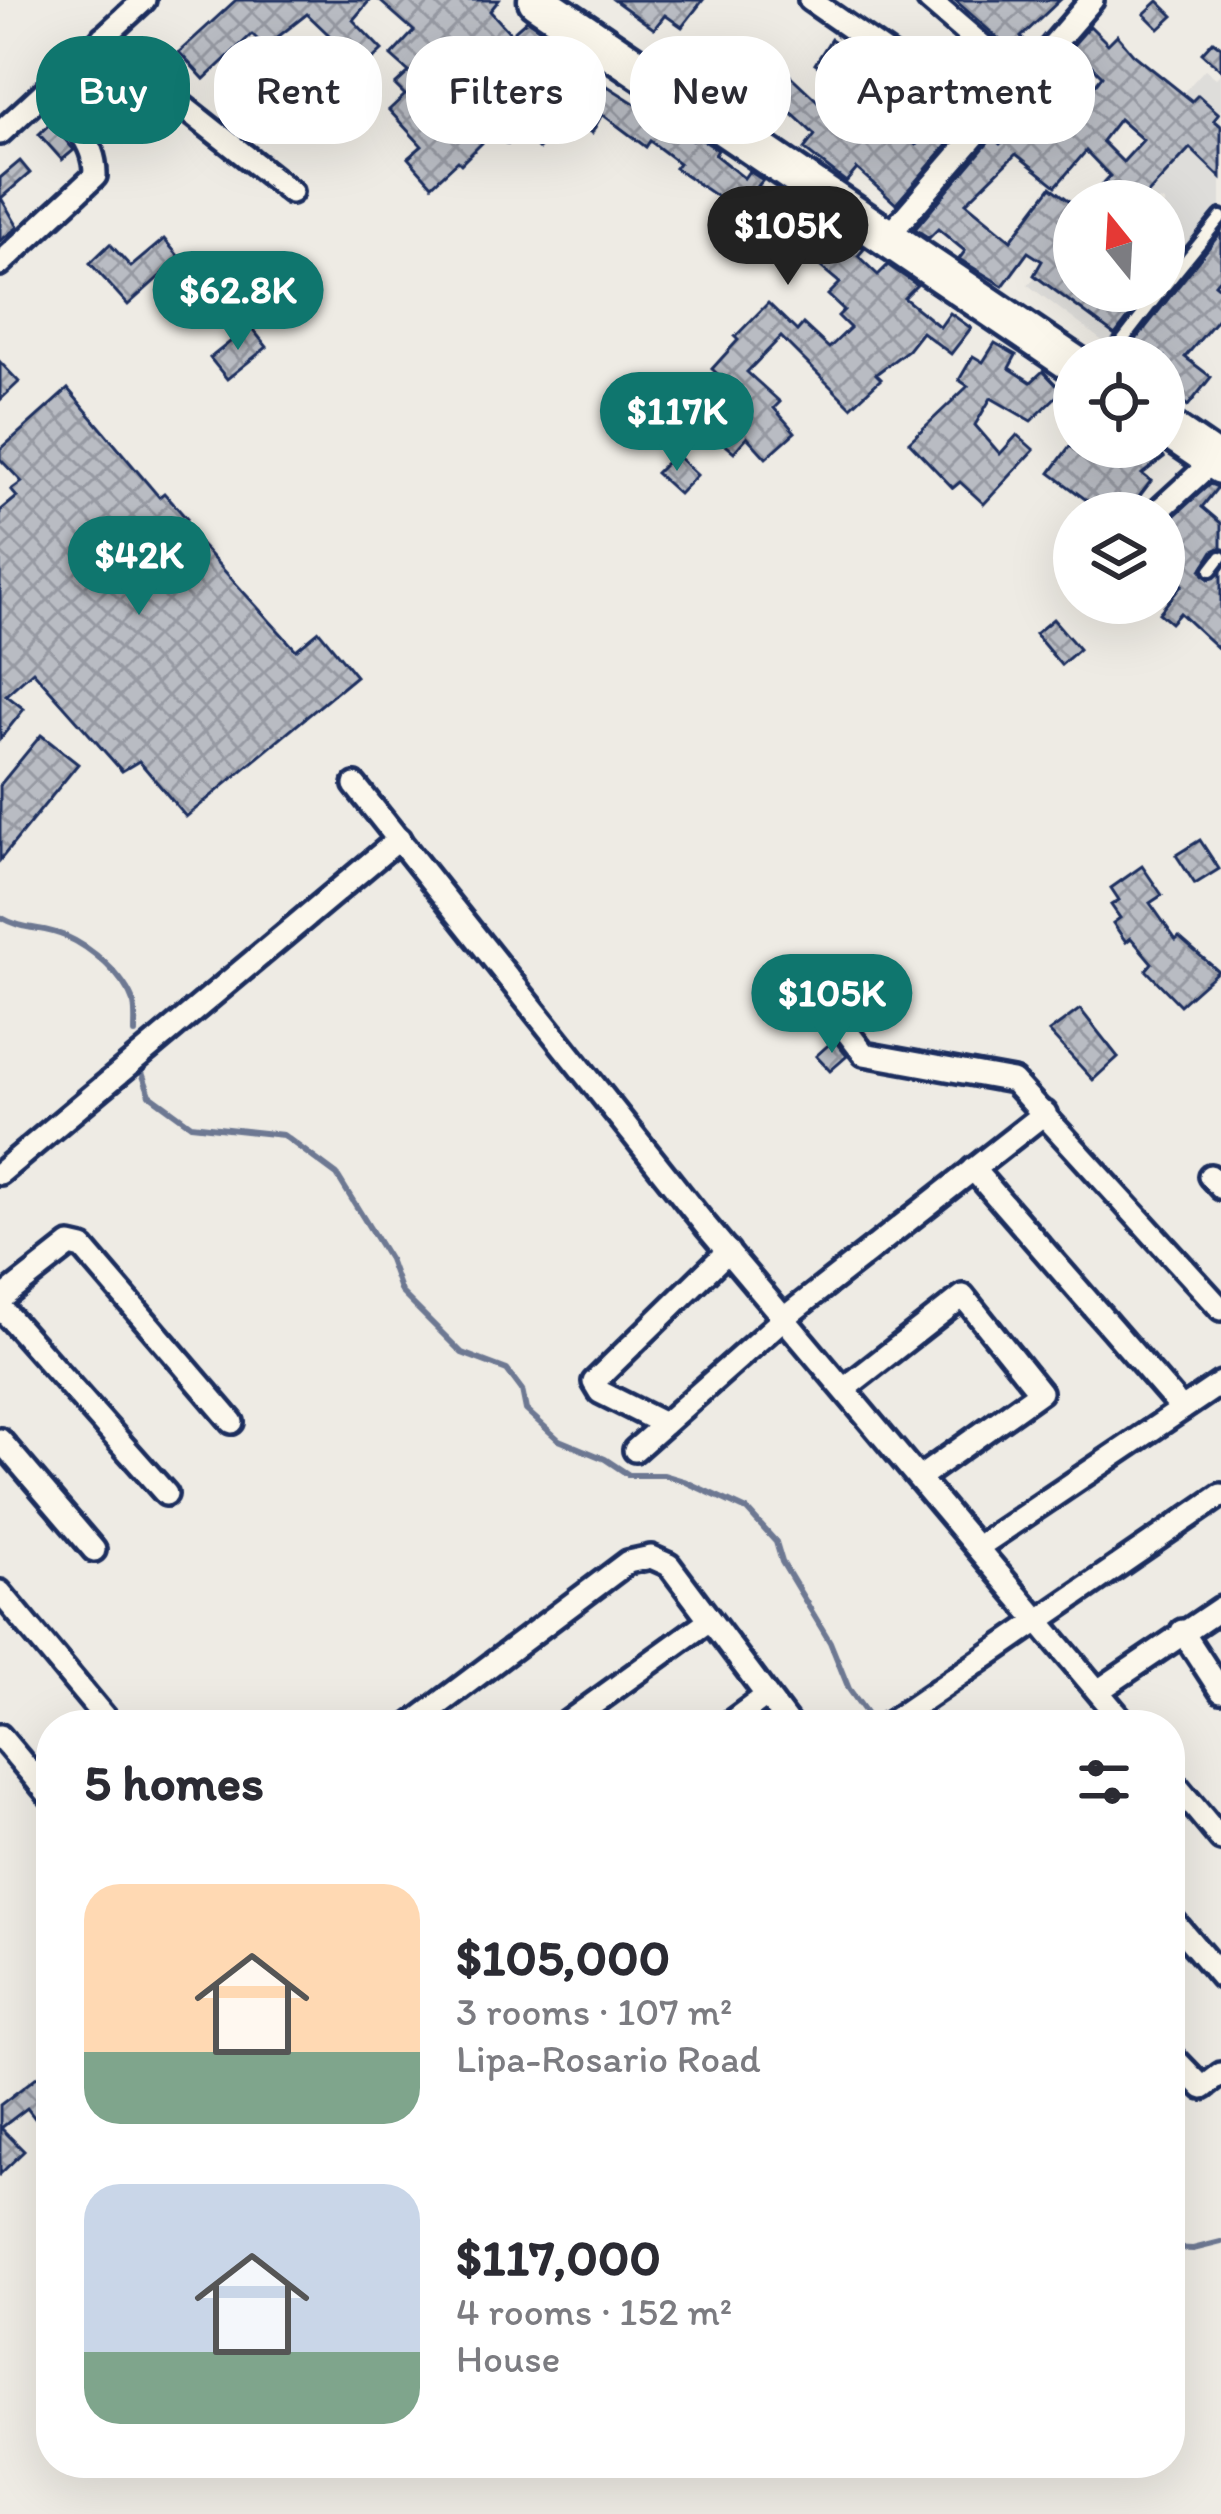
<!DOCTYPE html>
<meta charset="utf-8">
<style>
:root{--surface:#fff;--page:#f7f7f7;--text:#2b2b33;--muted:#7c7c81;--accent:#0f766e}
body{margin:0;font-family:Itim,sans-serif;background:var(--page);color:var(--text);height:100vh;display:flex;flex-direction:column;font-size:45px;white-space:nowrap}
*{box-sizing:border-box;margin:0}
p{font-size:39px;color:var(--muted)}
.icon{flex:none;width:66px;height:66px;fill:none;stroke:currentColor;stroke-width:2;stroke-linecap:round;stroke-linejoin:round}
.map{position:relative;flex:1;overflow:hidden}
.panel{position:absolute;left:36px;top:1710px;width:1149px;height:768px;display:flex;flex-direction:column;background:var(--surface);border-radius:48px;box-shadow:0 12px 48px #0002}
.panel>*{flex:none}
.top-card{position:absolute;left:36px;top:36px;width:1149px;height:108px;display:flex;gap:24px}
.needle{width:78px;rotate:342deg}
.tools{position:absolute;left:1053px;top:180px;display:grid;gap:24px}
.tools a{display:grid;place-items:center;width:132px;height:132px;border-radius:50%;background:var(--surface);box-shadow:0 12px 48px #0002;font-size:60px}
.price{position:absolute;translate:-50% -102px;padding:0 27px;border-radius:42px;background:var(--accent);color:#fff;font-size:39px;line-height:78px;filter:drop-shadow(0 3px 6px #0008)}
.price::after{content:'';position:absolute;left:50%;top:72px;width:36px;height:27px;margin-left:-18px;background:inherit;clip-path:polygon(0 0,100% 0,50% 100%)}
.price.active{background:#222;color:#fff}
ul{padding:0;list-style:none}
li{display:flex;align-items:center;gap:36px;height:300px;padding:0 48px}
li span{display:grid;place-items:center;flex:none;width:336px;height:240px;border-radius:36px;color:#555}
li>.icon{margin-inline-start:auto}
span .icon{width:144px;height:144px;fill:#fffc;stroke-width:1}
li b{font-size:51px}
h2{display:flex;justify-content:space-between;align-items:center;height:144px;padding:0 48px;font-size:51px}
.pill{padding:0 42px;border-radius:48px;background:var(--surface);box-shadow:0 12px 48px #0002;font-size:42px;line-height:108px}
.pill.active{background:var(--accent);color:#fff}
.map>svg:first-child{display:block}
.built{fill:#deddda}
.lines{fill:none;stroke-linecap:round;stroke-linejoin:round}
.stream{stroke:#6d7892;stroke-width:6}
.building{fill:url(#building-cross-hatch);stroke:#1b2f5e;stroke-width:3;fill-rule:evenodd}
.service-casing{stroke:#1b2f5e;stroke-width:20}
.minor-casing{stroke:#1b2f5e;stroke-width:30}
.primary-casing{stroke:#1b2f5e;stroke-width:45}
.service{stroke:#fbf7ec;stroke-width:10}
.minor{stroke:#fbf7ec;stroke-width:21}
.primary{stroke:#fbf7ec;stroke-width:36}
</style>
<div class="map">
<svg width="1221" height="2514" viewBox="0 0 1221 2514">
<defs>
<pattern id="building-cross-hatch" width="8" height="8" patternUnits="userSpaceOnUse" patternTransform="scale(3)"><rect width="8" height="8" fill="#b9bcc3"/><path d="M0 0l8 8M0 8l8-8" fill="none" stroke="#9699a2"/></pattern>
</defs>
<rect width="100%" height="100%" fill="#eeebe4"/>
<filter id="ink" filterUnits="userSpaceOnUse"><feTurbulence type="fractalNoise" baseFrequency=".00833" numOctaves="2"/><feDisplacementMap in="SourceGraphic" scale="24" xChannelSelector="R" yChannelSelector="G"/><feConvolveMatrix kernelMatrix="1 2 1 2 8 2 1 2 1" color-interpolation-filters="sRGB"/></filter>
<g filter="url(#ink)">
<!-- built -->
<polygon class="built" points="1205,69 1216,78 1221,73 1221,284 1155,357 1124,357 1028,285 1061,249 1074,291 1164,291 1164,201 1084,201"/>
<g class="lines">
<!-- stream -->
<g class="stream">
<path d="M0 917C24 931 42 926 65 936 91 947 125 976 134 1004 136 1013 135 1023 135 1033"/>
<polyline points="140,1067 150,1095 191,1125 283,1135 337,1175 389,1259 401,1292 462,1353 507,1370 522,1390 526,1410 559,1440 605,1459 629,1475 664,1475 684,1481 747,1510 776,1542 782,1562 830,1642 849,1689 875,1725"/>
<polyline points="1170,2248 1193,2249 1221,2242"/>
</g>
</g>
<!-- building -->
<g class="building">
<polygon points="236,0 370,0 353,20 382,50 361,70 370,79 351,98 329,76 350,55 307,14 265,47 252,34 204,79 179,52"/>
<polygon points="379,0 499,0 490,11 511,34 527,20 557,41 488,103 501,116 494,131 461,164 458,161 432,185 408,158 422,146 389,110 405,95 395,85 409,72 391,56 414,31"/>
<polygon points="614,0 703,0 682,27 665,15 654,29"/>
<polygon points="955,0 1060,0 1021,37 1030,47 1019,57"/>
<polygon points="1158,1 1173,16 1159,29 1144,14"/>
<path d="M1090 26 1108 44 1117 35 1133 54 1192 101 1198 95 1219 114 1214 120 1221 126V178L1190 148 1141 201H1087L1110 176 1086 151 1056 186 1016 154 966 203 1011 240 1051 187 1074 204V291H1149L1115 335 1034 275 1042 261 1028 252 1003 286 959 259 965 251 938 229 929 238 915 229 993 137 1000 144 1027 118 1018 108ZM1081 55 1102 76 1066 123 1042 97ZM1119 119 1143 140 1123 162 1102 141Z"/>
<polygon points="831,39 853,53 845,64 882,90 893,76 954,119 944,129 912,105 895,128 916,145 932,128 947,145 896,204 857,169 846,182 804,149 815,135 787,109 737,77 729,89 706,74 729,40 757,59 763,50 827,110 845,83 815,64"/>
<polygon points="1213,41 1221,47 1221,70 1202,53"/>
<polygon points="319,68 330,81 311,97 300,84"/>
<polygon points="598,80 692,140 695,135 718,150 715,155 744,178 749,171 763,180 758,186 782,204 788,197 801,206 796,211 832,240 839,232 864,249 858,256 878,275 888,265 917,285 904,298 940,327 950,313 971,328 951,354 922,332 908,350 876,374 881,379 851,407 781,337 747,372 780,402 774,408 795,432 766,458 747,437 734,452 710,432 727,413 717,404 732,387 712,369 738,340 735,337 768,303 797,331 803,324 829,348 850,328 838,316 844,310 828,295 840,283 808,256 803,262 760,226 675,168 679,163 650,141 646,147 602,114 592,133 575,124"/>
<polygon points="556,99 573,117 539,149 525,135"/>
<polygon points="51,123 74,150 62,160 39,134"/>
<polygon points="20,161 30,173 1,198 18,227 0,241 0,178"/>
<polygon points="1221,232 1221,277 1215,284 1221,289 1221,315 1185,357 1211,377 1188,406 1164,387 1164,357 1152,357 1134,342"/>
<polygon points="164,239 180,258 128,305 90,263 110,244 131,267"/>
<polygon points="250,326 267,347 227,379 210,358"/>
<polygon points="995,343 1016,355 1009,368 1031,382 1043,371 1062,391 1031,421 991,398 975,425 1000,454 1017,435 1034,450 984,504 960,482 953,488 909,442 968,386 959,380 973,356 983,362"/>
<polygon points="0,362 19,382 0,400"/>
<polygon points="68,389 159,497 164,493 187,519 182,524 296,650 319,631 356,676 186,817 139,761 122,771 33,671 6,695 24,709 0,739 0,511 17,497 11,490 22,482 0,459 0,450"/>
<polygon points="1069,447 1103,447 1126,464 1147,447 1157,448 1164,457 1142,474 1151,481 1135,502 1142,508 1141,513 1091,513 1096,507 1050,473"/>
<polygon points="675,454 697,475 679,494 656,473"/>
<polygon points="1210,484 1218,487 1202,507 1221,523 1221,547 1213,551 1201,570 1209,579 1221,573 1221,651 1180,613 1171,623 1159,613 1182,585 1164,570 1183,546 1164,525"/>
<polygon points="1053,619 1079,649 1061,665 1035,634"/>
<polygon points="41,735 78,764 0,860 0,785"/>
<polygon points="1200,840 1219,869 1195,884 1176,855"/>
<polygon points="1142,866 1162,895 1150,903 1176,940 1179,937 1218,971 1180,1005 1146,970 1152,963 1131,938 1126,942 1113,923 1120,918 1111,905 1119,900 1111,888"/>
<polygon points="838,984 848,994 828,1009 818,1025 808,1016"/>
<polygon points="1080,1009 1118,1057 1093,1080 1049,1032"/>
<polygon points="834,1040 847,1056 830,1071 816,1056"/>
<polygon points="38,2076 51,2093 51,2139 27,2108 1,2128 24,2151 0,2174 0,2105"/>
</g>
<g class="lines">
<!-- service casing -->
<g class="service-casing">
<g id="service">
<polyline points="1164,287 1221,217"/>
<polyline points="1110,357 1161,291"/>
<polyline points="1211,570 1221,557"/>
</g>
</g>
<!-- minor casing -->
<g class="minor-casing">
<g id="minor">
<polyline points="810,0 987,123"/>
<polyline points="929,0 1023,81"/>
<polyline points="103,37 142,74 291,192"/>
<polyline points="509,130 590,36"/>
<polyline points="0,133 144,0"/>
<polyline points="889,235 1092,0"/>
<path d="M0 264 95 176C96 134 61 124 64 74"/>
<polyline points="1156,513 1214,460"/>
<polyline points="355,785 706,1226 1126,1725"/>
<polyline points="838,1020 864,1054 1013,1081 1221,1309"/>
<polyline points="973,1169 1182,1409"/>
<polyline points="0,1173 399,839"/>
<polyline points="1210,1176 1221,1188"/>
<polyline points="0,1300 70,1245 83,1248 232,1422"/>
<polyline points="0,1307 166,1494"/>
<polyline points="844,1389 963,1296 1040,1392 919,1478"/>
<polyline points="664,1424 600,1392 594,1382 728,1251"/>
<polyline points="0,1440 94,1550"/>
<polyline points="635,1450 784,1318 1045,1113"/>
<polyline points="978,1547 1221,1383"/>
<polyline points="0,1592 111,1725"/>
<polyline points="1182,1631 1221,1691"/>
<polyline points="1098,1691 1221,1608"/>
<polyline points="411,1725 628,1562 651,1557 669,1565 789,1725"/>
<polyline points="564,1725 708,1621"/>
<polyline points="727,1725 766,1696"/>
<polyline points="887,1725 1221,1495"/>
<polyline points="0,1736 51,1797"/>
<polyline points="1170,1778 1221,1839"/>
<polyline points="1170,1917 1221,1977"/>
<polyline points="1170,2054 1203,2088 1221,2074"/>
</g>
</g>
<!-- primary casing -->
<g class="primary-casing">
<g id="primary">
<polyline points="537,0 1074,364"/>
<polyline points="1164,426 1221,465"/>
</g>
</g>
<!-- service -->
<use href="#service" class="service"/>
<!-- minor -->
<use href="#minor" class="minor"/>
<!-- primary -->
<use href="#primary" class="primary"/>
</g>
</g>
</svg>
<div class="tools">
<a><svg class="needle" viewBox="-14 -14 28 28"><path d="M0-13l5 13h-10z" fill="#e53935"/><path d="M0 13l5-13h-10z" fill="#7c7c81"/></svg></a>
<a><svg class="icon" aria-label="locate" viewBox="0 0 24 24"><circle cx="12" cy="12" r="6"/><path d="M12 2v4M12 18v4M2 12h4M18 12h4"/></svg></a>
<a><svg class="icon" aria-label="layers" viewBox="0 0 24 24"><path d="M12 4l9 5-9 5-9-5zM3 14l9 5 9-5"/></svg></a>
</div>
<b class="price active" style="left:788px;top:288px">$105K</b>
<b class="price" style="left:238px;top:353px">$62.8K</b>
<b class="price" style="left:677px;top:474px">$117K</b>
<b class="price" style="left:139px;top:618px">$42K</b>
<b class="price" style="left:832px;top:1056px">$105K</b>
<div class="top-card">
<a class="pill active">Buy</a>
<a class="pill">Rent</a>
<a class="pill">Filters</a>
<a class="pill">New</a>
<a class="pill">Apartment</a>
</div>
<section class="panel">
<h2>5 homes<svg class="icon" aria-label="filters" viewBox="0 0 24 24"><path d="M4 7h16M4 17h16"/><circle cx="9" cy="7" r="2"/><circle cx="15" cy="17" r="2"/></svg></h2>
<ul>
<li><span style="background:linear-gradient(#ffd9b3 70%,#7fa58c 0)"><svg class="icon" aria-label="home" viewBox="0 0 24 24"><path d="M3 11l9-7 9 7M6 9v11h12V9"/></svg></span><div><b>$105,000</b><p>3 rooms · 107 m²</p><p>Lipa-Rosario Road</p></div></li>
<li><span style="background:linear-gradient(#c9d6e8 70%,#7fa58c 0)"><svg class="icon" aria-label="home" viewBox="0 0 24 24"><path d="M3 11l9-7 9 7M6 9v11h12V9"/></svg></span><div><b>$117,000</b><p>4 rooms · 152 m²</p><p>House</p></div></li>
</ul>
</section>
</div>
